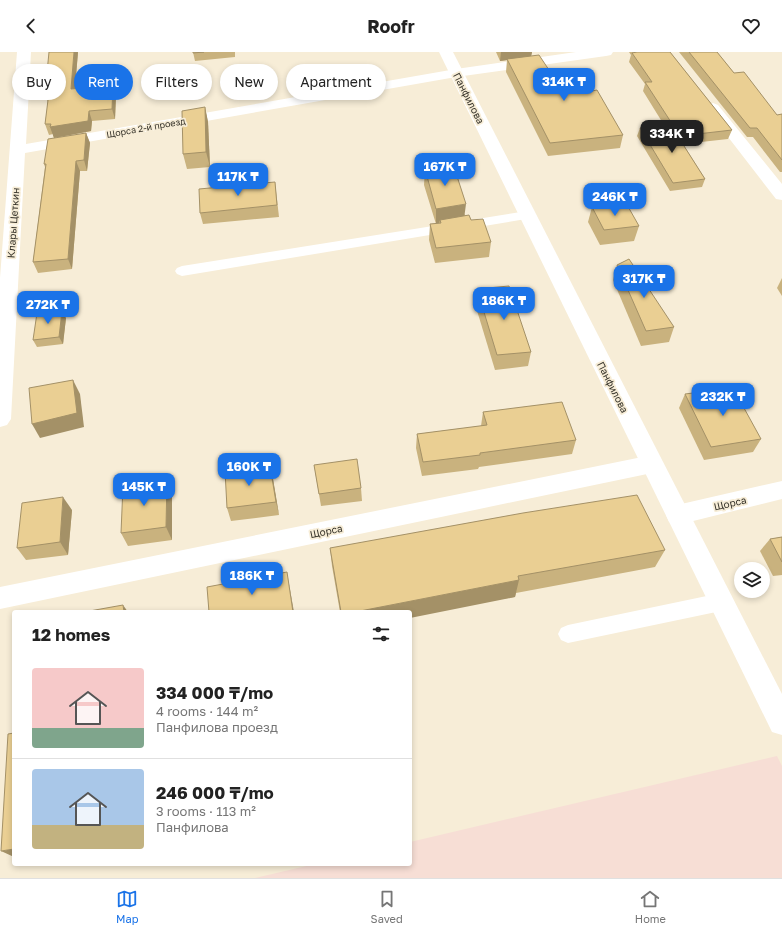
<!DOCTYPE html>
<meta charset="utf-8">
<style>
:root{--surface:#fff;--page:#f2f2f2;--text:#222;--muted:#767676;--line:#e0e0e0;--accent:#1a73e8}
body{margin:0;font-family:"Golos Text",sans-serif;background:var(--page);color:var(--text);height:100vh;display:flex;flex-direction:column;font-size:15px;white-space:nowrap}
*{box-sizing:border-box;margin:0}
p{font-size:13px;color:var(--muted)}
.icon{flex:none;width:22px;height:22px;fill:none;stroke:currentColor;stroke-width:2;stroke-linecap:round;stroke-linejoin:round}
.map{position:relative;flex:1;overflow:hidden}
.side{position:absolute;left:12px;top:558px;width:400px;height:256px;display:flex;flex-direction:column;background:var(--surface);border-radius:4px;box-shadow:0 2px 6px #0003}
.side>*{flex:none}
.banner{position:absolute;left:12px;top:12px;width:400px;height:36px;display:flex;gap:8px}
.tools{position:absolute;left:734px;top:510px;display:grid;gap:8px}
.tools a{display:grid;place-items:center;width:36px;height:36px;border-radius:50%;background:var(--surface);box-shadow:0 2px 6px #0003;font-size:20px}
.price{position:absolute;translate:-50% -34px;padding:0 9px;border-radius:8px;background:var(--accent);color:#fff;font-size:13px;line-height:26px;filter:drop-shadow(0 1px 2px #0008)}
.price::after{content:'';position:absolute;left:50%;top:24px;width:12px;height:9px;margin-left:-6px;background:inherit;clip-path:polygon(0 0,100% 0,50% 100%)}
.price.active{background:#222;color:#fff}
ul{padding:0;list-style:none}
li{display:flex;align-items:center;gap:12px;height:100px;padding:0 20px}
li+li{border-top:1px solid var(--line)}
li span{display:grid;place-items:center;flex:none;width:112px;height:80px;border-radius:4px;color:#555}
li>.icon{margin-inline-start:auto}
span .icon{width:48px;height:48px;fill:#fffc;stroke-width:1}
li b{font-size:17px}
h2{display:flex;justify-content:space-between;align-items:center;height:48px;padding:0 20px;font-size:17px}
.tag{padding:0 14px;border-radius:18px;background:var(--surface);box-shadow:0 2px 6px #0003;font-size:14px;line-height:36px}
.tag.active{background:var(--accent);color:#fff}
header{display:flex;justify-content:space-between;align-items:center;height:52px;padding:0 20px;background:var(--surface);font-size:18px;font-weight:700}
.tab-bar{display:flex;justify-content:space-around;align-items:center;height:56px;border-top:1px solid var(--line);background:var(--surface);font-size:11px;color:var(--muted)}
.tab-bar a{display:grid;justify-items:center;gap:2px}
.tab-bar .active{color:var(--accent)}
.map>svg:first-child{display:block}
.education{fill:#f7ded5}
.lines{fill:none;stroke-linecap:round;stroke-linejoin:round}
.service{fill:#fff;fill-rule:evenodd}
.minor{fill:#fff;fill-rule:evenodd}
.tertiary{fill:#fff;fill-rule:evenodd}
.wall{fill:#c9b27e}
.shaded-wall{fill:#a49167}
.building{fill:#eacf93;stroke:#a49167}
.labels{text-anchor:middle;stroke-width:3.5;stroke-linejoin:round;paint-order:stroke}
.far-street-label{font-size:9px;fill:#353229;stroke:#f7edd7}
.street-label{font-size:10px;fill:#353229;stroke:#f7edd7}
</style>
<header><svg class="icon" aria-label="back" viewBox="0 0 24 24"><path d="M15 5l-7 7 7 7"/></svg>Roofr<svg class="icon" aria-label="heart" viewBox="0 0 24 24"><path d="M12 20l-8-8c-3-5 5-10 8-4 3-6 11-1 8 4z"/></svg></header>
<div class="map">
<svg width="782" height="826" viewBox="0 0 782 826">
<rect width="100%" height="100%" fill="#f7edd7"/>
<!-- education -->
<polygon class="education" points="777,704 782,714 782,826 255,826 315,812 410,812 410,790"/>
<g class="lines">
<!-- service -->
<g class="service">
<polygon points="527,159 532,160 534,163 532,166 182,224 177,222 175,219 177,216 182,214"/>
<polygon points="721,541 728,544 731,550 728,556 721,559 568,591 561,588 558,582 561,576 568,573"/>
</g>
<!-- minor -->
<g class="minor">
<polygon points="17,0 31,0 26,92 456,17 576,0 613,0 611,3 606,4 456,25 25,101 11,367 7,373 0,375 0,226"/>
<polygon points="713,51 718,53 782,132 782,148 776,147 708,59 705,56 708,53"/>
<polygon points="652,403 660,406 663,412 660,418 652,421 0,557 0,535"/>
<polygon points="782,429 782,447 677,473 669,470 666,463 669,456 677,453"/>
</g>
<!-- tertiary -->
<polygon class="tertiary" points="439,0 453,0 782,642 782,683 772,680"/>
</g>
<!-- wall -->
<g class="wall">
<polygon points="78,0 75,37 116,43 115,67 92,69 91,79 54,86 53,82 49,83 45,72 48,50 45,41"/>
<polygon points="193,0 235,0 235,5 195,9"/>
<polygon points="496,0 532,0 531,4 551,21 592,39 623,83 620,96 548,104 506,20 507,8 500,9"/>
<polygon points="629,0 670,0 732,78 728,87 683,92 705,127 702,135 670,139 637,84 640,76 664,73 643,39 645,32 629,10 631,3"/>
<polygon points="679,0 717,0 734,21 777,63 782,62 782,120 780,120 753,85 747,85"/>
<polygon points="205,55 208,70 210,115 187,117 183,102"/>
<polygon points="86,81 90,91 87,119 80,119 72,217 38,221 33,210 45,115 44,112"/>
<polygon points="425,117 465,163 471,168 491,190 489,205 435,211 429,188 430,172 436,172 424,133"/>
<polygon points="275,130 279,165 203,172 200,161"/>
<polygon points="592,155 639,174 634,189 600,193 588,170"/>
<polygon points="617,213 674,275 669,290 641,294 613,228"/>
<polygon points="782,226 782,244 777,236"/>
<polygon points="477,237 531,300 528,314 495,318 475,252"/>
<polygon points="66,266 63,292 37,295 33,288"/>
<polygon points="685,342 761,387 753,400 704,408 679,356"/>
<polygon points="483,360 576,388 572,402 479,415 478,417 422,424 416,396 417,382 481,374"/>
<polygon points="314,413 361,436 362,449 321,454"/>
<polygon points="273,427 279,463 231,469 227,456"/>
<polygon points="172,442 172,488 128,494 121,481"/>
<polygon points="72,458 68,503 26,508 17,496"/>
<polygon points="782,485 782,523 773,524 760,499 770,487"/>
<polygon points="330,496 665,498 655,515 516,541 515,545 410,560 340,560 332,514"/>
</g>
<!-- shaded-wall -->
<g class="shaded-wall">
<polygon points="74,0 78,0 74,47 71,37"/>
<polygon points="501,0 532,0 531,5 500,9"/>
<polygon points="113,33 116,43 115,67 112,57"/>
<polygon points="205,55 208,70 210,115 206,100"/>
<polygon points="89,59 92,69 91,79 54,86 50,75"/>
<polygon points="86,81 90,91 87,119 84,108"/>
<polygon points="76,109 80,119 72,217 68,207"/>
<polygon points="466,152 464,167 440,168 439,171 436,172 436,157"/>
<polygon points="62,259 66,266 63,292 59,285"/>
<polygon points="73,328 80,342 84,375 40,386 32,372"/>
<polygon points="270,414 273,427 279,463 276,450"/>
<polygon points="167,428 172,442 172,488 166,475"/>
<polygon points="63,445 72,458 68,503 60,490"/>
<polygon points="287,520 289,532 294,560 293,560"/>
<polygon points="519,528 515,545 410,566 410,560 355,560"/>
<polygon points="123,553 128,560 124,560"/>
<polygon points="14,797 14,805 1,799"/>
</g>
<!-- building -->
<g class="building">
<polygon points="49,0 74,0 71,37 113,33 112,57 89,59 88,69 50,75 51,72 45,72 49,40 45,41"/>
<polygon points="193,0 204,0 193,1"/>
<polygon points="637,0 670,0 732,78 680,84 645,30 652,30 632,1"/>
<polygon points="689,0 717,0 734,21 744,20 777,63 782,62 782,108 757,76 750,76"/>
<polygon points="539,3 551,21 580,18 592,39 597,38 623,83 550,91 507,7"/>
<polygon points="205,55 206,100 183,102 182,59"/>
<polygon points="670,72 705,127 673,131 640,76"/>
<polygon points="86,81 84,108 76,109 68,207 33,210 46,112 44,112 48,87"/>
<polygon points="454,115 466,152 436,157 425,117"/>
<polygon points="275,130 277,153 200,161 199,137"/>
<polygon points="626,151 639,174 604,178 592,155"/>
<polygon points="469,163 471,168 483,167 491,190 436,196 430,172 441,171 440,168"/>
<polygon points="629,207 674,275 646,279 617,213"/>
<polygon points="509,234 531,300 497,303 477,237"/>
<polygon points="62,259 59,285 33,288 37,261"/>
<polygon points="73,328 77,361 32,372 29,336"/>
<polygon points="733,336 761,387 711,395 685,342"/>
<polygon points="562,350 576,388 480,401 480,403 423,410 417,382 487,373 483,360"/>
<polygon points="357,407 361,436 319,442 314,413"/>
<polygon points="270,414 276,450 227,456 225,419"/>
<polygon points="167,428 166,475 121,481 123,434"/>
<polygon points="637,443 665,498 518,524 519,528 355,560 341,560 330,496 523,461"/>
<polygon points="63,445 60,490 17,496 22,451"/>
<polygon points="782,485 782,510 770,487"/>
<polygon points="287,520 293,560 209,560 207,535"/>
<polygon points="123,553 124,560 84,560"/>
<polygon points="14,681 14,797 1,799 8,682"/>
</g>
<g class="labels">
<!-- far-street labels -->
<g class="far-street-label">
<text transform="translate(146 76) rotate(-10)" y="3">Щорса 2-й проезд</text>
</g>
<!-- street labels -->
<g class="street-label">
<text transform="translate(469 46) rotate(63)" y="4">Панфилова</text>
<text transform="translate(13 171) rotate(-86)" y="4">Клары Цеткин</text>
<text transform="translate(613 335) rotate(63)" y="4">Панфилова</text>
<text transform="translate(730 451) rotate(-13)" y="4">Щорса</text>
<text transform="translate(326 479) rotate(-12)" y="4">Щорса</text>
</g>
</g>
</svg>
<div class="tools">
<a><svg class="icon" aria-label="layers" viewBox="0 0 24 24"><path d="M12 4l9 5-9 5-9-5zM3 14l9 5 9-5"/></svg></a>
</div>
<b class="price" style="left:564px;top:50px">314K ₸</b>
<b class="price active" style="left:672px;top:102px">334K ₸</b>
<b class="price" style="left:445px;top:135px">167K ₸</b>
<b class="price" style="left:238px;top:145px">117K ₸</b>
<b class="price" style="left:615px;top:165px">246K ₸</b>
<b class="price" style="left:644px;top:247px">317K ₸</b>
<b class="price" style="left:504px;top:269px">186K ₸</b>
<b class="price" style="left:48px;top:273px">272K ₸</b>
<b class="price" style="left:723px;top:365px">232K ₸</b>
<b class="price" style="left:249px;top:435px">160K ₸</b>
<b class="price" style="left:144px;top:455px">145K ₸</b>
<b class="price" style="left:252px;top:544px">186K ₸</b>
<div class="banner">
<a class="tag">Buy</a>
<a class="tag active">Rent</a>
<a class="tag">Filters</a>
<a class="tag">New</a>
<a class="tag">Apartment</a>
</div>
<section class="side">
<h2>12 homes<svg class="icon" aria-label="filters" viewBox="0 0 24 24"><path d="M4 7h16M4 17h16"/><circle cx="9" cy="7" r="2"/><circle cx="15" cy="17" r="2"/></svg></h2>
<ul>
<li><span style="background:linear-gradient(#f6c9c9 75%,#7fa58c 0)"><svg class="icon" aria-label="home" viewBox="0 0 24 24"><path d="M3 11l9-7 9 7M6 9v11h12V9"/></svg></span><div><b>334 000 ₸/mo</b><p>4 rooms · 144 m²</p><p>Панфилова проезд</p></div></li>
<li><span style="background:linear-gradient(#a9c7e8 70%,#c2b280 0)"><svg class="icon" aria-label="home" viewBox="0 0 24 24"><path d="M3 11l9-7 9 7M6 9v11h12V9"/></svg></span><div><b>246 000 ₸/mo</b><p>3 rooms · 113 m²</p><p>Панфилова</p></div></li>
</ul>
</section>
</div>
<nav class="tab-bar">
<a class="active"><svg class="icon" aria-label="map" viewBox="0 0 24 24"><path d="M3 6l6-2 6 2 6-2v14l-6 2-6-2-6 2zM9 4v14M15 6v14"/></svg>Map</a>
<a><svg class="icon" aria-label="saved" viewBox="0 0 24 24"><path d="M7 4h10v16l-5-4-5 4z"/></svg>Saved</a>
<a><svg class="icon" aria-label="home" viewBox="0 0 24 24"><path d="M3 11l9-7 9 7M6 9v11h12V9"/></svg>Home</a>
</nav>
